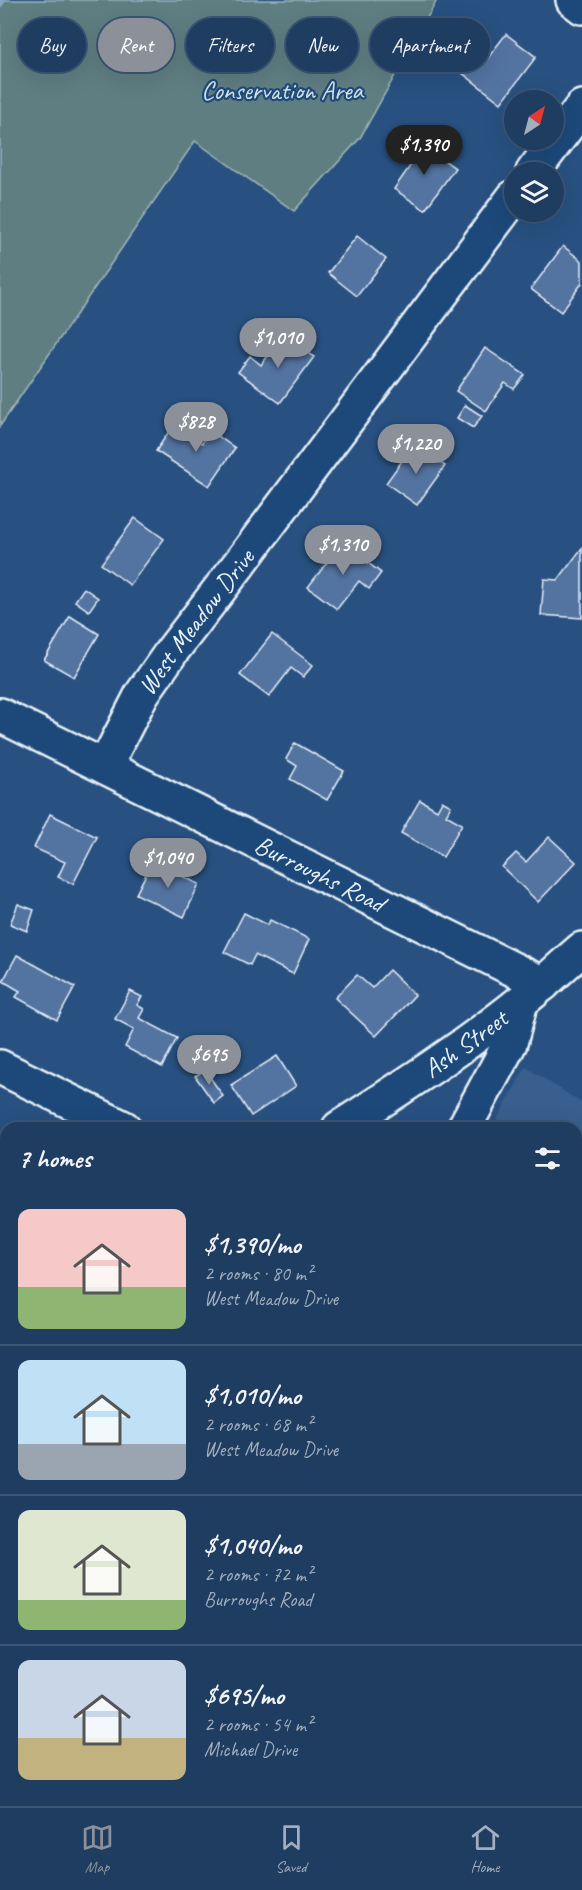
<!DOCTYPE html>
<meta charset="utf-8">
<style>
:root{--surface:#1e3d61;--page:#2b486a;--text:#f1f3f6;--muted:#a1aebd;--line:#3c5676;--accent:#8c9099}
body{margin:0;font-family:Caveat,sans-serif;background:var(--page);color:var(--text);height:100vh;display:flex;flex-direction:column;font-size:22px;white-space:nowrap}
*{box-sizing:border-box;margin:0}
p{font-size:20px;color:var(--muted)}
.icon{flex:none;width:33px;height:33px;fill:none;stroke:currentColor;stroke-width:2;stroke-linecap:round;stroke-linejoin:round}
.map{position:relative;flex:1;overflow:hidden}
.sheet{position:absolute;left:0px;top:1122px;width:582px;height:684px;display:flex;flex-direction:column;background:var(--surface);border-radius:18px 18px 0 0;box-shadow:0 6px 24px #0002,0 0 0 2px var(--line)}
.sheet>*{flex:none}
.guide{position:absolute;left:18px;top:18px;width:546px;height:54px;display:flex;gap:12px}
.needle{width:39px;rotate:36deg}
.controls{position:absolute;left:504px;top:90px;display:grid;gap:12px}
.controls a{display:grid;place-items:center;width:60px;height:60px;border-radius:50%;background:var(--surface);box-shadow:0 6px 24px #0002,0 0 0 2px var(--line);font-size:30px}
.price{position:absolute;translate:-50% -51px;padding:0 14px;border-radius:21px;background:var(--accent);color:#fff;font-size:20px;line-height:39px;filter:drop-shadow(0 2px 3px #0008)}
.price::after{content:'';position:absolute;left:50%;top:36px;width:18px;height:14px;margin-left:-9px;background:inherit;clip-path:polygon(0 0,100% 0,50% 100%)}
.price.current{background:#222;color:#fff}
ul{padding:0;list-style:none}
li{display:flex;align-items:center;gap:18px;height:150px;padding:0 18px}
li+li{border-top:2px solid var(--line)}
li span{display:grid;place-items:center;flex:none;width:168px;height:120px;border-radius:12px;color:#555}
li>.icon{margin-inline-start:auto}
span .icon{width:72px;height:72px;fill:#fffc;stroke-width:1}
li b{font-size:26px}
h2{display:flex;justify-content:space-between;align-items:center;height:72px;padding:0 18px;font-size:26px}
.tag{padding:0 21px;border-radius:27px;background:var(--surface);box-shadow:0 6px 24px #0002,0 0 0 2px var(--line);font-size:21px;line-height:54px}
.tag.current{background:var(--accent);color:#fff}
.tabs{display:flex;justify-content:space-around;align-items:center;height:84px;border-top:2px solid var(--line);background:var(--surface);font-size:16px;color:var(--muted)}
.tabs a{display:grid;justify-items:center;gap:3px}
.tabs .current{color:var(--accent)}
.map>svg:first-child{display:block}
.built{fill:#395e8d}
.green{fill:#5e7e82;stroke:#a3b8bd;stroke-width:1.5}
.lines{fill:none;stroke-linecap:round;stroke-linejoin:round}
.stream{stroke:#83a7c1;stroke-width:8}
.building{fill:#5373a1;stroke:#e8f1f8;stroke-width:1.5}
.minor-casing{stroke:#e8f1f8;stroke-width:38}
.minor{stroke:#1f4a7a;stroke-width:33}
.labels{text-anchor:middle;stroke-width:4.5;stroke-linejoin:round;paint-order:stroke}
.park-label{font-size:26px;fill:#d3e0e6;stroke:#1f4a7a}
.street-label{font-size:26px;fill:#e8f1f8;stroke:#1f4a7a}
</style>
<div class="map">
<svg width="582" height="1806" viewBox="0 0 582 1806">
<rect width="100%" height="100%" fill="#285181"/>
<filter id="ink" filterUnits="userSpaceOnUse"><feTurbulence type="fractalNoise" baseFrequency=".0167" numOctaves="2"/><feDisplacementMap in="SourceGraphic" scale="12" xChannelSelector="R" yChannelSelector="G"/><feConvolveMatrix kernelMatrix="1 2 1 2 8 2 1 2 1" color-interpolation-filters="sRGB"/></filter>
<g filter="url(#ink)">
<!-- built -->
<polygon class="built" points="526,1067 582,1103 582,1806 183,1806 186,1800 576,1800 576,1128 492,1128"/>
<!-- green -->
<g class="green">
<polygon points="0,0 437,0 360,138 294,211 195,141 0,426"/>
<polygon points="582,1500 582,1679 576,1674 576,1511"/>
</g>
<g class="lines">
<!-- stream -->
<polyline class="stream" points="0,3 2,0"/>
</g>
<!-- building -->
<g class="building">
<polygon points="506,34 536,57 501,103 461,72 470,60 480,68"/>
<polygon points="417,141 455,168 425,210 394,189 413,162 406,156"/>
<polygon points="357,236 386,259 357,296 328,273"/>
<polygon points="563,246 582,261 582,283 561,312 531,289"/>
<polygon points="284,335 314,357 280,403 238,372 250,356 261,365"/>
<polygon points="485,348 525,375 514,389 505,383 486,411 456,391"/>
<polygon points="465,405 482,416 473,428 457,418"/>
<polygon points="174,424 202,443 210,431 235,448 209,486 156,451"/>
<polygon points="414,444 445,466 417,505 386,483"/>
<polygon points="135,518 164,539 130,585 101,564"/>
<polygon points="342,543 381,573 369,589 359,581 337,609 308,587"/>
<polygon points="582,548 582,618 541,615 544,579 558,580"/>
<polygon points="84,588 98,598 89,611 75,601"/>
<polygon points="70,616 99,634 74,677 44,660"/>
<polygon points="272,634 313,665 303,677 291,668 269,697 240,675"/>
<polygon points="295,743 344,771 327,800 290,779 297,766 286,759"/>
<polygon points="420,800 437,810 442,801 451,806 446,815 462,824 443,857 401,833"/>
<polygon points="50,814 97,837 73,884 58,877 65,862 34,848"/>
<polygon points="549,837 576,862 538,902 502,867 516,853 526,862"/>
<polygon points="152,862 199,884 184,917 136,894"/>
<polygon points="18,904 34,910 27,931 10,924"/>
<polygon points="244,913 268,925 270,920 309,939 293,974 255,955 250,965 224,952"/>
<polygon points="17,955 75,987 57,1020 16,997 20,991 3,981"/>
<polygon points="389,970 415,995 376,1036 335,998 357,975 372,988"/>
<polygon points="130,991 142,997 137,1005 144,1009 139,1018 177,1038 162,1067 125,1047 134,1029 115,1019"/>
<polygon points="277,1056 296,1086 251,1116 231,1085"/>
<polygon points="205,1070 223,1096 214,1103 195,1076"/>
<polygon points="6,1590 6,1607 0,1602 0,1596"/>
<polygon points="23,1800 68,1800 65,1806 20,1806"/>
</g>
<g class="lines">
<!-- minor casing -->
<g class="minor-casing">
<g id="minor">
<polyline points="573,0 582,7"/>
<polyline points="533,172 582,107"/>
<path id="s1" d="M0 715 543 984"/>
<path id="s2" d="M105 766 142 694 172 651 243 559 514 197"/>
<polyline points="0,1067 124,1128"/>
<path id="s3" d="M339 1128C401 1088 465 1047 523 1000 544 984 562 966 582 949"/>
<polyline points="464,1128 510,1043 521,1002"/>
<polyline points="0,1297 6,1299"/>
<polyline points="0,1400 6,1393"/>
<polyline points="576,1706 582,1711"/>
<polyline points="526,1800 533,1806"/>
<polyline points="289,1806 293,1800"/>
</g>
</g>
<!-- minor -->
<use href="#minor" class="minor"/>
</g>
</g>
<g class="labels">
<!-- park labels -->
<g class="park-label">
<text x="282" y="99">Conservation Area</text>
</g>
<!-- street labels -->
<g class="street-label">
<text dy="9" stroke="none"><textPath href="#s2" startOffset="171">West Meadow Drive</textPath></text>
<text dy="9" stroke="none"><textPath href="#s1" startOffset="357">Burroughs Road</textPath></text>
<text dy="9" stroke="none"><textPath href="#s3" startOffset="152">Ash Street</textPath></text>
</g>
</g>
</svg>
<div class="controls">
<a><svg class="needle" viewBox="-14 -14 28 28"><path d="M0-13l5 13h-10z" fill="#e53935"/><path d="M0 13l5-13h-10z" fill="#a1aebd"/></svg></a>
<a><svg class="icon" aria-label="layers" viewBox="0 0 24 24"><path d="M12 4l9 5-9 5-9-5zM3 14l9 5 9-5"/></svg></a>
</div>
<b class="price current" style="left:424px;top:176px">$1,390</b>
<b class="price" style="left:278px;top:369px">$1,010</b>
<b class="price" style="left:196px;top:453px">$828</b>
<b class="price" style="left:416px;top:475px">$1,220</b>
<b class="price" style="left:343px;top:576px">$1,310</b>
<b class="price" style="left:168px;top:889px">$1,040</b>
<b class="price" style="left:209px;top:1086px">$695</b>
<div class="guide">
<a class="tag">Buy</a>
<a class="tag current">Rent</a>
<a class="tag">Filters</a>
<a class="tag">New</a>
<a class="tag">Apartment</a>
</div>
<section class="sheet">
<h2>7 homes<svg class="icon" aria-label="filters" viewBox="0 0 24 24"><path d="M4 7h16M4 17h16"/><circle cx="9" cy="7" r="2"/><circle cx="15" cy="17" r="2"/></svg></h2>
<ul>
<li><span style="background:linear-gradient(#f6c9c9 65%,#8fb573 0)"><svg class="icon" aria-label="home" viewBox="0 0 24 24"><path d="M3 11l9-7 9 7M6 9v11h12V9"/></svg></span><div><b>$1,390/mo</b><p>2 rooms · 80 m²</p><p>West Meadow Drive</p></div></li>
<li><span style="background:linear-gradient(#bfe0f5 70%,#9aa5b1 0)"><svg class="icon" aria-label="home" viewBox="0 0 24 24"><path d="M3 11l9-7 9 7M6 9v11h12V9"/></svg></span><div><b>$1,010/mo</b><p>2 rooms · 68 m²</p><p>West Meadow Drive</p></div></li>
<li><span style="background:linear-gradient(#dfe7d0 75%,#8fb573 0)"><svg class="icon" aria-label="home" viewBox="0 0 24 24"><path d="M3 11l9-7 9 7M6 9v11h12V9"/></svg></span><div><b>$1,040/mo</b><p>2 rooms · 72 m²</p><p>Burroughs Road</p></div></li>
<li><span style="background:linear-gradient(#c9d6e8 65%,#c2b280 0)"><svg class="icon" aria-label="home" viewBox="0 0 24 24"><path d="M3 11l9-7 9 7M6 9v11h12V9"/></svg></span><div><b>$695/mo</b><p>2 rooms · 54 m²</p><p>Michael Drive</p></div></li>
</ul>
</section>
</div>
<nav class="tabs">
<a class="current"><svg class="icon" aria-label="map" viewBox="0 0 24 24"><path d="M3 6l6-2 6 2 6-2v14l-6 2-6-2-6 2zM9 4v14M15 6v14"/></svg>Map</a>
<a><svg class="icon" aria-label="saved" viewBox="0 0 24 24"><path d="M7 4h10v16l-5-4-5 4z"/></svg>Saved</a>
<a><svg class="icon" aria-label="home" viewBox="0 0 24 24"><path d="M3 11l9-7 9 7M6 9v11h12V9"/></svg>Home</a>
</nav>
